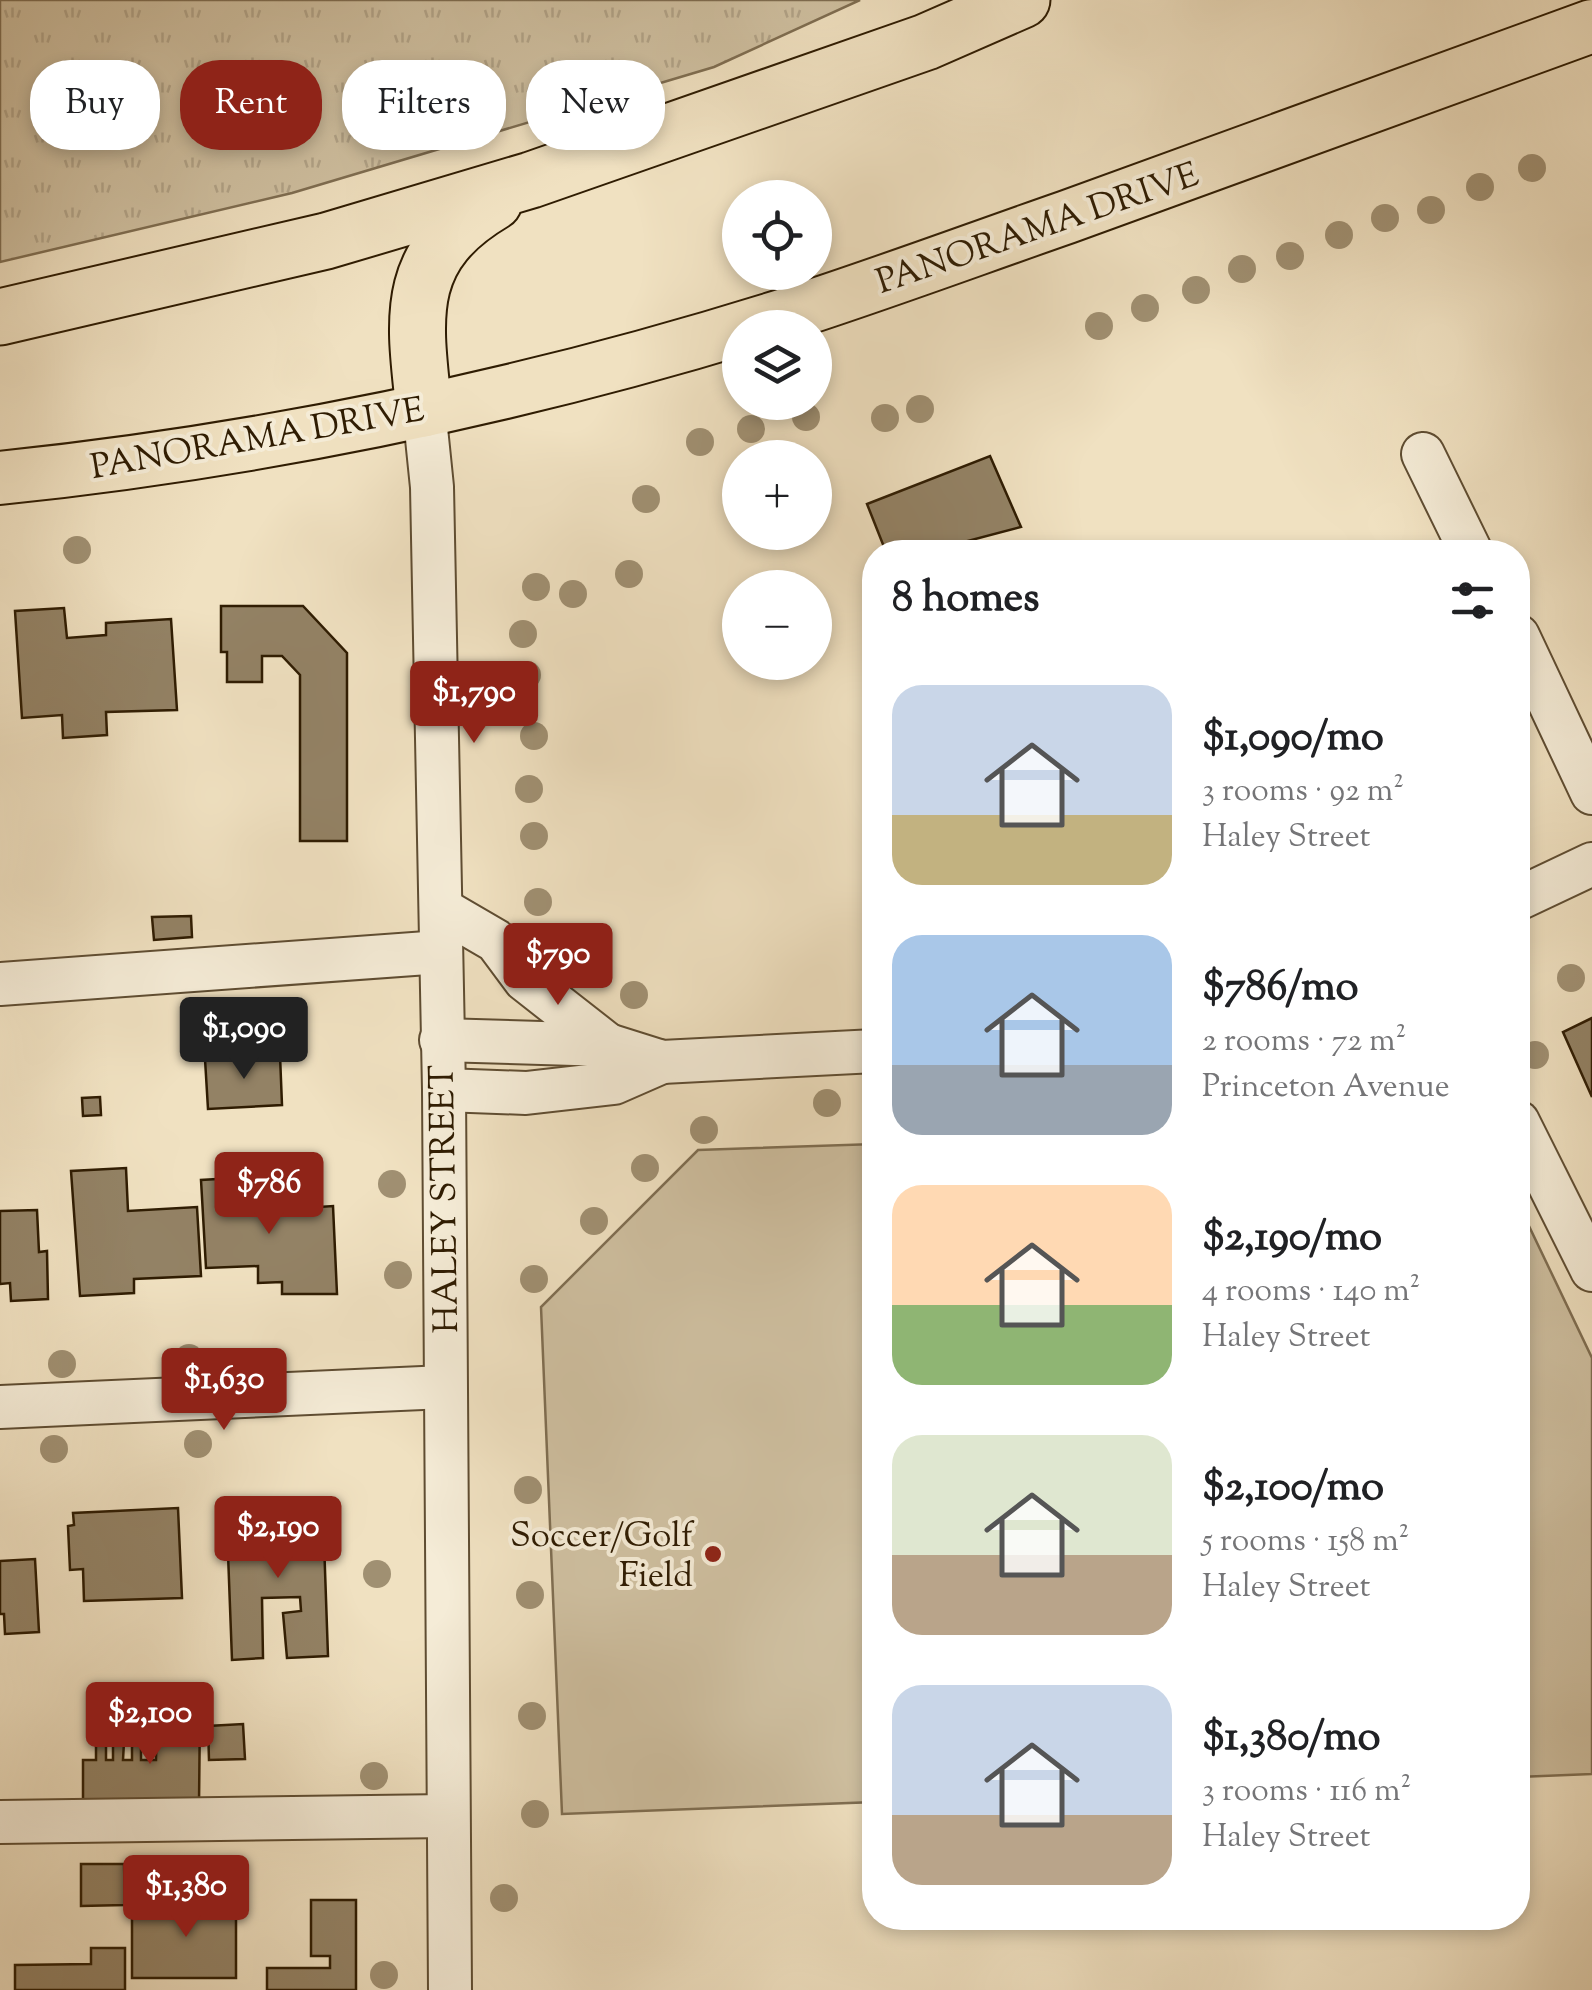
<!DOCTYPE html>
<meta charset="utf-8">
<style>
:root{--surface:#fff;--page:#f6f6f6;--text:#202124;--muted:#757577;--accent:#8f2418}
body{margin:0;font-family:"Sorts Mill Goudy",serif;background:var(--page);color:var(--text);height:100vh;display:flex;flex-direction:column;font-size:38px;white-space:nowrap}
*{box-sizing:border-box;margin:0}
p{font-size:32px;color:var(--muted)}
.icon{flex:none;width:55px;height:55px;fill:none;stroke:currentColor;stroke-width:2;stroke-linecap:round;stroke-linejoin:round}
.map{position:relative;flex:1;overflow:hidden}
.drawer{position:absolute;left:862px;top:540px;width:668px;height:1390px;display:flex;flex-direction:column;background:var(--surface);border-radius:40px;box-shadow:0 5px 15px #0003}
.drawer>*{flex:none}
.guide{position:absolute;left:30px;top:60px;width:682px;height:90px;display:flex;gap:20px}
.tools{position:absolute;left:722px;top:180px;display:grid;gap:20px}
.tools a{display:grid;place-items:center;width:110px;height:110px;border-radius:50%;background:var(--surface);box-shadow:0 5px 15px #0003;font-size:50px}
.price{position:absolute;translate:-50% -85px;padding:0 22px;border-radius:10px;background:var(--accent);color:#fff;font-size:32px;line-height:65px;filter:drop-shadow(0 2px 5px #0008)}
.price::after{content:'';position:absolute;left:50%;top:60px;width:30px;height:22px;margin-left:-15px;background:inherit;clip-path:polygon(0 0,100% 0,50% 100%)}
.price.on{background:#222;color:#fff}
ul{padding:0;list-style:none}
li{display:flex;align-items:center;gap:30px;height:250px;padding:0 30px}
li span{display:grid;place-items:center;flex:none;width:280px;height:200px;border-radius:30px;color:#555}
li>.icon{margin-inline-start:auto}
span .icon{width:120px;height:120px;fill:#fffc;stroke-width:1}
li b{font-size:42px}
h2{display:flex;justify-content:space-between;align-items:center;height:120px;padding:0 30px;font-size:42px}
.tag{padding:0 35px;border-radius:40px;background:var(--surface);box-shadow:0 5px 15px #0003;font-size:35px;line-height:90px}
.tag.on{background:var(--accent);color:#fff}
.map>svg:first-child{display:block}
.grass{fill:url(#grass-tufts);stroke:#7f6e52;stroke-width:2.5}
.pitch{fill:#cfc0a1;stroke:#7f6e52;stroke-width:2.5}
.building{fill:#938265;stroke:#2f1c02;stroke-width:2.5}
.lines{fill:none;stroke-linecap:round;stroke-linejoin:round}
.minor-casing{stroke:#5f4d32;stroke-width:46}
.major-casing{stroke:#2f1c02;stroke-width:56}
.highway-casing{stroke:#2f1c02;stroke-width:59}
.minor{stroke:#f5ecd7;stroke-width:42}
.major{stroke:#f0e1c1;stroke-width:52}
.highway{stroke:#f0e1c1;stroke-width:55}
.tree{fill:#a09072}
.poi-dot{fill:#8f2418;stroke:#f5ecd7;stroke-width:4}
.labels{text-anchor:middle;stroke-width:8;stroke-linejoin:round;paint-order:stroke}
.street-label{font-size:35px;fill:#2f1c02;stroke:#f5ecd7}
.poi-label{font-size:35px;fill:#2f1c02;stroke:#f5ecd7;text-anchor:end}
</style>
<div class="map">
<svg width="1592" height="1990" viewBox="0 0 1592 1990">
<defs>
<pattern id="grass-tufts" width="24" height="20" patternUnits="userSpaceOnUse" patternTransform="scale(2.5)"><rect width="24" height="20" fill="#cfc0a1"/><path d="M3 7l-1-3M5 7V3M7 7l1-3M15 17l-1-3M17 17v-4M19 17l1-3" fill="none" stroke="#b2a489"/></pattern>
</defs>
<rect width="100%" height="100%" fill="#f0e1c1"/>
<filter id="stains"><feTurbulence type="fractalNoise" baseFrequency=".002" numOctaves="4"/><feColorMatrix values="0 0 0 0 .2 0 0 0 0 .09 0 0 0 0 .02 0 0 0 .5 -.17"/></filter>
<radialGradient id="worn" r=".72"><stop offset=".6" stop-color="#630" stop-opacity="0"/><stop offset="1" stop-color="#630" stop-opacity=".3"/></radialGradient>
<!-- grass -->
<polygon class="grass" points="0,0 860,0 714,67 292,193 0,262"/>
<!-- pitch -->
<g class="pitch">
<polygon points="875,1144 875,1802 562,1814 541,1307 698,1150"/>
<polygon points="1518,1203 1592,1358 1592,1774 1518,1777"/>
</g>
<!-- building -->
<g class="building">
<polygon points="990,456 1021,527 926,552 886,552 867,504"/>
<polygon points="221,606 303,606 347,653 347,841 300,841 300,675 282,656 262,656 262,682 227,682 227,652 221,652"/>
<polygon points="64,608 67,638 106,635 106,623 171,619 177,710 106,712 107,735 63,738 62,715 22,718 15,611"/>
<polygon points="191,916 192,937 154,940 152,917"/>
<polygon points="1592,1018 1592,1097 1563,1032"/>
<polygon points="280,1055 282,1105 208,1109 205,1059"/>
<polygon points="100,1097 101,1115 83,1116 82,1098"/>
<polygon points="126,1168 128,1211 197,1207 201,1276 134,1279 134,1293 80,1296 71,1171"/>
<polygon points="234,1178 234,1185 271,1183 273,1210 333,1206 337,1294 282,1294 282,1282 258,1283 258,1266 206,1268 201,1180"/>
<polygon points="37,1210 39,1252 47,1251 48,1299 11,1301 10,1283 0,1284 0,1211"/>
<polygon points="178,1508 182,1598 84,1601 83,1569 70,1570 68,1526 74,1525 73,1513"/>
<polygon points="279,1512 279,1515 323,1513 328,1656 287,1658 283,1613 301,1611 300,1597 262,1598 263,1658 232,1660 227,1527 234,1527 233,1513"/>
<polygon points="35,1559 39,1632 5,1634 4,1614 0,1614 0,1561"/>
<polygon points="157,1709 200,1709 199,1804 83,1804 83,1760 96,1760 96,1742 106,1742 106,1760 113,1760 113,1742 124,1742 123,1760 132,1760 132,1743 141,1743 141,1760 156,1760"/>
<polygon points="243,1724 245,1759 209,1760 208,1726"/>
<polygon points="81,1864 124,1864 125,1905 81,1906"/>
<polygon points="196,1897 236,1897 236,1978 132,1978 132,1907 184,1907 184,1903 196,1903"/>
<polygon points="311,1900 356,1900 356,1990 267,1990 267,1968 330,1968 330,1956 311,1956"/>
<polygon points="91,1948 125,1948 125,1990 15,1990 15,1965 91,1964"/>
</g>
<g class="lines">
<!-- minor casing -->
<g class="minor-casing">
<g id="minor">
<polyline points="424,409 432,487 444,1090 450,1990"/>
<polyline points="1423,454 1471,552"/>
<polyline points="1518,636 1592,793"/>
<polyline points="1518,899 1592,864"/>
<polyline points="441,909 496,941 525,980 608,1045"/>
<polyline points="0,984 441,952"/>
<polyline points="441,1040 608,1045 662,1062 875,1051"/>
<polyline points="444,1090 526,1093 614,1083 662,1062"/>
<polyline points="1518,1122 1592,1270"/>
<polyline points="0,1407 445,1387"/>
<polyline points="0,1822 448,1816"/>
</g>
</g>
<!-- major casing -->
<g class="major-casing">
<path id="major" d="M0 478C267 450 535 394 791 313 884 283 975 249 1067 217 1242 154 1417 91 1592 26"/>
</g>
<!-- highway casing -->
<g class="highway-casing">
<g id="highway">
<polyline points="0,317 326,241 531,180 926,42 1022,0"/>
<path d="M424 409C414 317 403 256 494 202"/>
</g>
</g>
<!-- minor -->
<use href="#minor" class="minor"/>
<!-- major -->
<use href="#major" class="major"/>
<!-- highway -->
<use href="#highway" class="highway"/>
</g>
<!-- trees -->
<g class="tree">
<circle cx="1532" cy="168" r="14"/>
<circle cx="1480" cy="187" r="14"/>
<circle cx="1431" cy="210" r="14"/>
<circle cx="1385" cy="218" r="14"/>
<circle cx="1339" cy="235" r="14"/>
<circle cx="1290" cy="256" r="14"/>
<circle cx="1242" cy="269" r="14"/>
<circle cx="1196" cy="290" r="14"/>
<circle cx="1145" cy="308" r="14"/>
<circle cx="1099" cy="326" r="14"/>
<circle cx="920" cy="409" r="14"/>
<circle cx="806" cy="417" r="14"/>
<circle cx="885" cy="418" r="14"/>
<circle cx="751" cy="429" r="14"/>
<circle cx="700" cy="442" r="14"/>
<circle cx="646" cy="499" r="14"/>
<circle cx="77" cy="550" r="14"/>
<circle cx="629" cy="574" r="14"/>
<circle cx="536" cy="587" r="14"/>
<circle cx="573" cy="594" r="14"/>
<circle cx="523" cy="634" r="14"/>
<circle cx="527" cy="675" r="14"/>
<circle cx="534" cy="736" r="14"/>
<circle cx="529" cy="789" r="14"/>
<circle cx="534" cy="836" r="14"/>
<circle cx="538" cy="902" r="14"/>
<circle cx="566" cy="942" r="14"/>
<circle cx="1571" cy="978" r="14"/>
<circle cx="634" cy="995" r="14"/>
<circle cx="1535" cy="1055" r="14"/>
<circle cx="827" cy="1103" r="14"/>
<circle cx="704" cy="1130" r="14"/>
<circle cx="645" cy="1168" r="14"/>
<circle cx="392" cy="1184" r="14"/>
<circle cx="594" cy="1221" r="14"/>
<circle cx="398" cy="1275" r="14"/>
<circle cx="534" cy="1279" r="14"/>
<circle cx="189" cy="1358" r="14"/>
<circle cx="62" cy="1364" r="14"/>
<circle cx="198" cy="1444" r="14"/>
<circle cx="54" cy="1449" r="14"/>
<circle cx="528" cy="1490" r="14"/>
<circle cx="377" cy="1574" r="14"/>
<circle cx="530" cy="1595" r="14"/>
<circle cx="532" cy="1716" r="14"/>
<circle cx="374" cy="1776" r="14"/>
<circle cx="535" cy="1814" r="14"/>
<circle cx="504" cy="1898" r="14"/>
<circle cx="384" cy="1975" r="14"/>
</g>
<!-- markers -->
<circle class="poi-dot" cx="713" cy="1554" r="10"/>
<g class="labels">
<!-- street labels -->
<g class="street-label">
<text transform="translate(1037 227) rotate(-19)" y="12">PANORAMA DRIVE</text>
<text transform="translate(257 437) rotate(-10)" y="12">PANORAMA DRIVE</text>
<text transform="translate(443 1199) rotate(-91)" y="12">HALEY STREET</text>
</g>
<!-- poi labels -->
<g class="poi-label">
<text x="693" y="1546">Soccer/Golf<tspan x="693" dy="40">Field</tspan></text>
</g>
</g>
<rect width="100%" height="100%" filter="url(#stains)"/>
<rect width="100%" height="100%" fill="url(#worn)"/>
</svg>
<div class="tools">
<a><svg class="icon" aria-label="locate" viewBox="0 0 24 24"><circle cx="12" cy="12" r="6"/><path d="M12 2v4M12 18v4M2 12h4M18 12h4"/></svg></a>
<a><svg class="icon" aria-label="layers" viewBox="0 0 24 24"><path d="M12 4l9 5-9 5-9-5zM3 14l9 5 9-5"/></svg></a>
<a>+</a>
<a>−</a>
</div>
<b class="price" style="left:474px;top:746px">$1,790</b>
<b class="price" style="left:558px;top:1008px">$790</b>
<b class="price on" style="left:244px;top:1082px">$1,090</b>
<b class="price" style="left:269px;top:1237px">$786</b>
<b class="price" style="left:224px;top:1433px">$1,630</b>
<b class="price" style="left:278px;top:1581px">$2,190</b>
<b class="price" style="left:150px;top:1767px">$2,100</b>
<b class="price" style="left:186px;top:1940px">$1,380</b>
<div class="guide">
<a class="tag">Buy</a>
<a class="tag on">Rent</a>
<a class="tag">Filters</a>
<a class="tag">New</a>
</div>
<section class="drawer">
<h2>8 homes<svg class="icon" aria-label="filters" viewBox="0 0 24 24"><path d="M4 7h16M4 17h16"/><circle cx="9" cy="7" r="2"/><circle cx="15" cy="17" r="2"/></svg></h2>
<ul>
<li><span style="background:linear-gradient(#c9d6e8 65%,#c2b280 0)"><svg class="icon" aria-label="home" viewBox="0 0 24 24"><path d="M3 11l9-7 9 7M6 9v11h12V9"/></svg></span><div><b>$1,090/mo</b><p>3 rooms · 92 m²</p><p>Haley Street</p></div></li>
<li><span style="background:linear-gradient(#a9c7e8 65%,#9aa5b1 0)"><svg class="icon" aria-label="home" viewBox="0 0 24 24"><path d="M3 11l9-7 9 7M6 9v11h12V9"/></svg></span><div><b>$786/mo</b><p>2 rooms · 72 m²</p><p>Princeton Avenue</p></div></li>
<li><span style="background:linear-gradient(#ffd9b3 60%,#8fb573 0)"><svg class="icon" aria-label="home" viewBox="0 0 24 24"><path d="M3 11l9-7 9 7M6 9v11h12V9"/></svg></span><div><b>$2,190/mo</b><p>4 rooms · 140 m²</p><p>Haley Street</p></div></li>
<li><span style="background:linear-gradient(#dfe7d0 60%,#b9a48a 0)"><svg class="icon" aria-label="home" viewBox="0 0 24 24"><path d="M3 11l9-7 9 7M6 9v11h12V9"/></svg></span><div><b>$2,100/mo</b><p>5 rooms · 158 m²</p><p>Haley Street</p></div></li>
<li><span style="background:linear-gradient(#c9d6e8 65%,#b9a48a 0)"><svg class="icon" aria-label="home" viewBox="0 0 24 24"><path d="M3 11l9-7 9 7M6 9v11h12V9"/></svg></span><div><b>$1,380/mo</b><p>3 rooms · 116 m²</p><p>Haley Street</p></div></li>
</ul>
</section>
</div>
